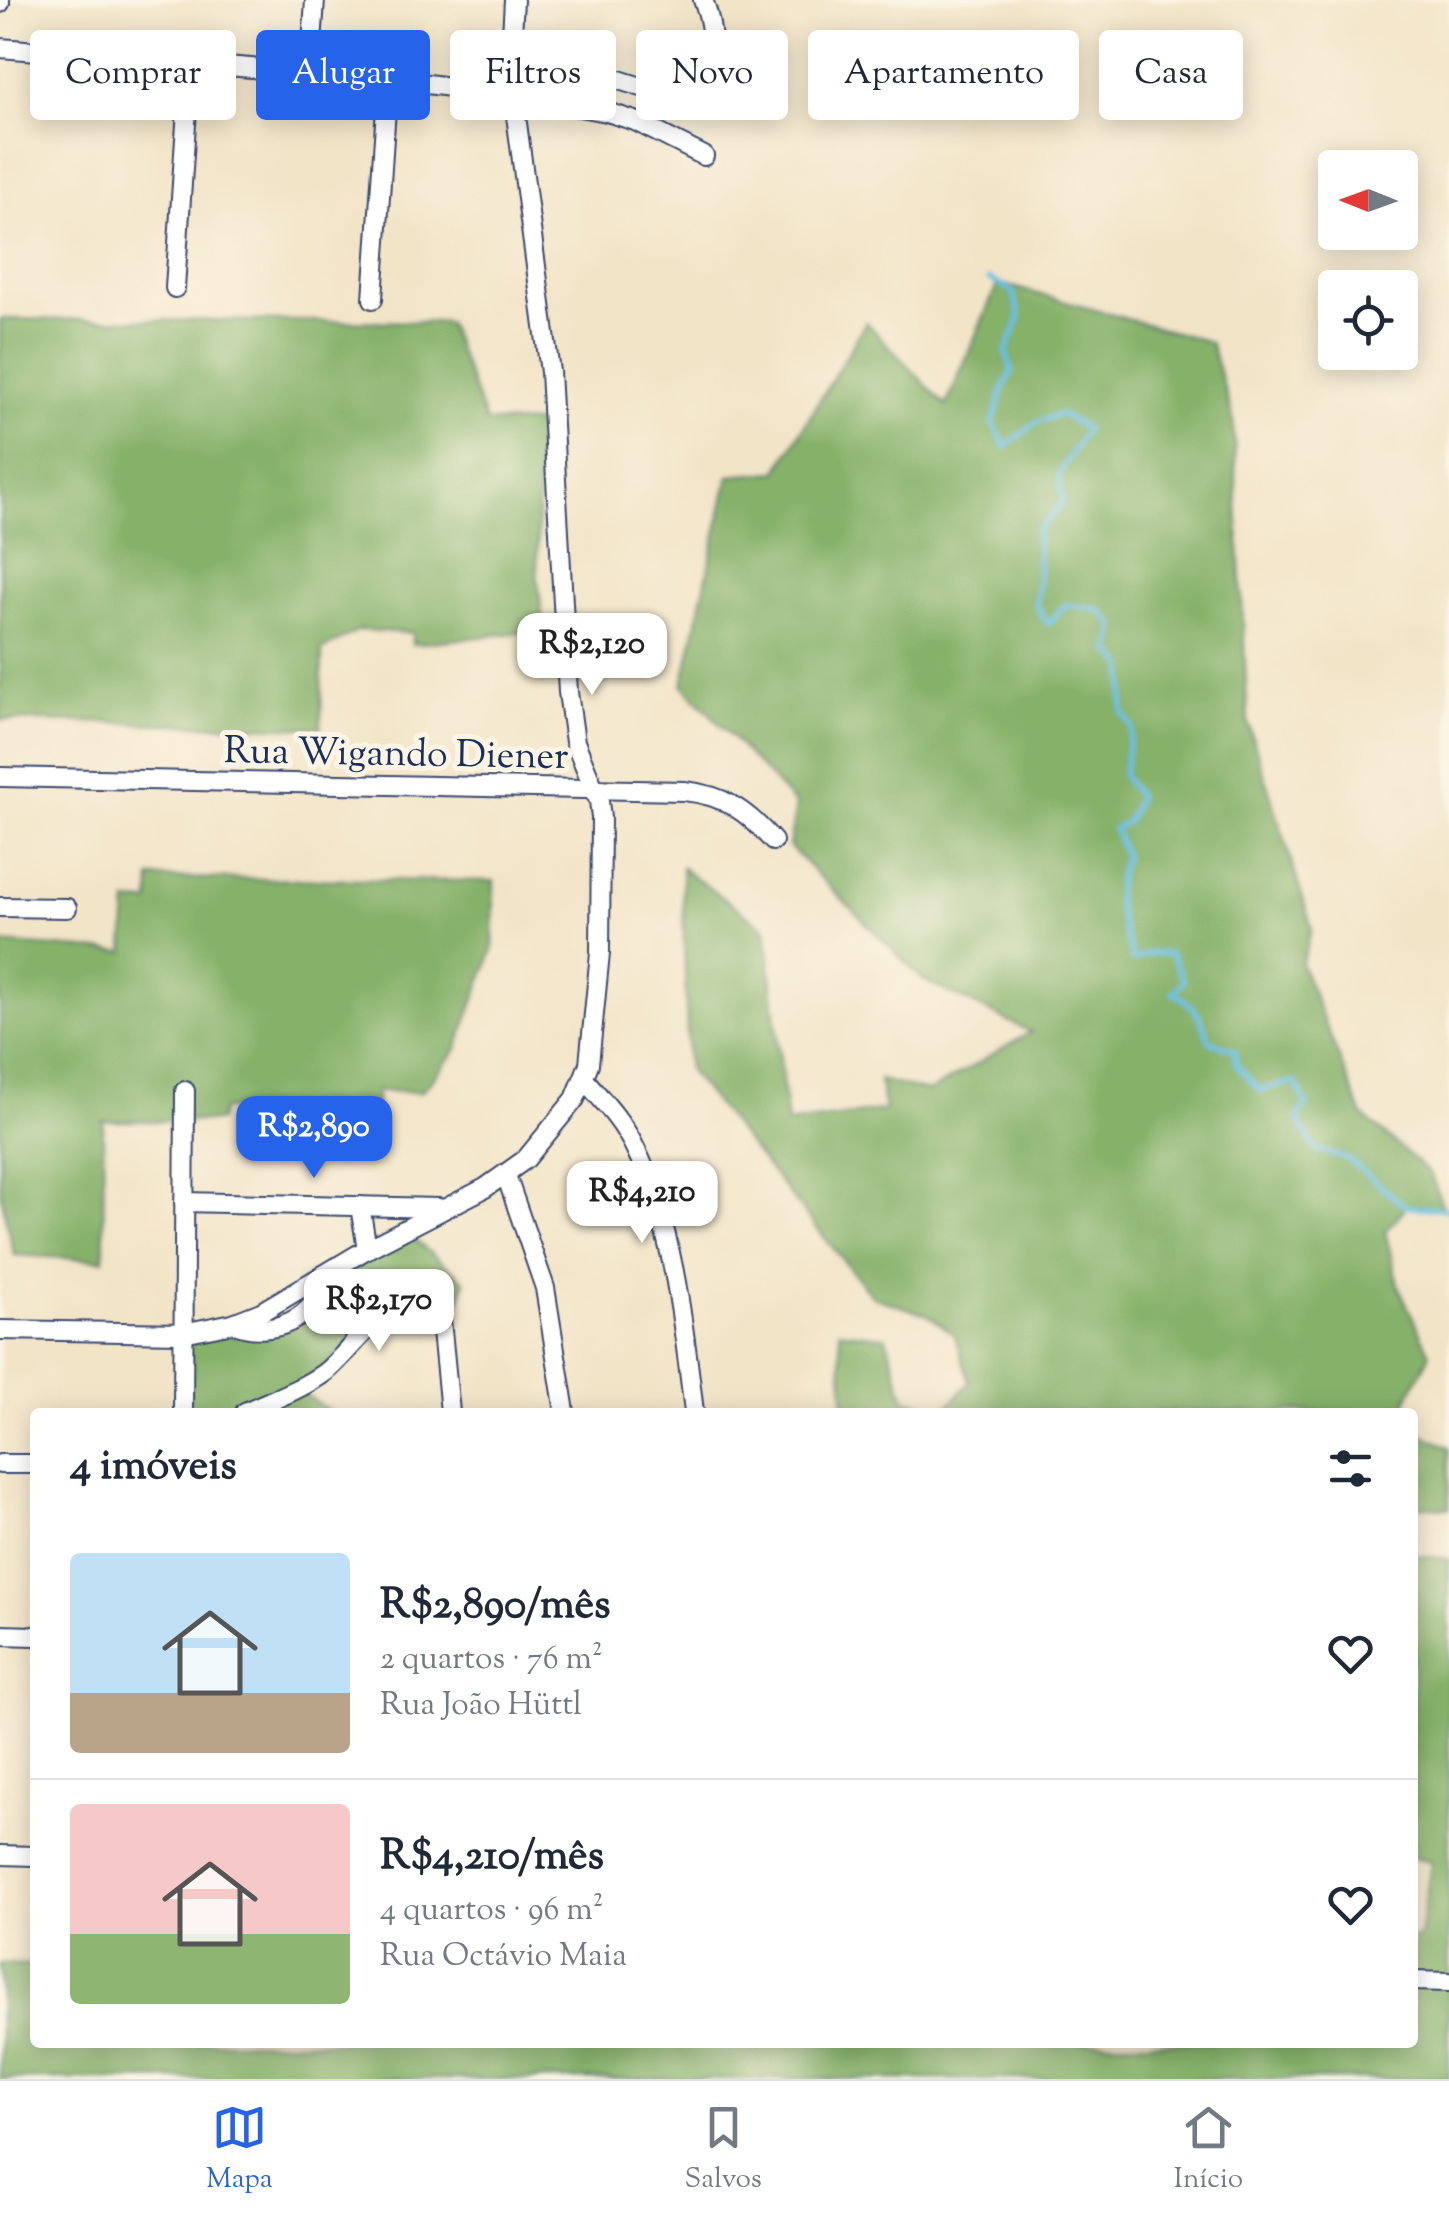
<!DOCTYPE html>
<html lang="pt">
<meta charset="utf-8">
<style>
:root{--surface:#fff;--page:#f6f6f7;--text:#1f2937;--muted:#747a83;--line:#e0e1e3;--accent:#2563eb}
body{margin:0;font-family:"Sorts Mill Goudy",serif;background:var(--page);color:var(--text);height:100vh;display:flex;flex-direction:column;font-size:38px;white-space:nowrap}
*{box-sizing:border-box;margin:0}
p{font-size:32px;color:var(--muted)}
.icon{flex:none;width:55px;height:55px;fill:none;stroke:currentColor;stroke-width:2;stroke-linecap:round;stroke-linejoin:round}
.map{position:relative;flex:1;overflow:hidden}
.sheet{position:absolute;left:30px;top:1408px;width:1388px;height:640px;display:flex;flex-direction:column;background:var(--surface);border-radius:10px;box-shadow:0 5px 25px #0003}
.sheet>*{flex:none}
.hud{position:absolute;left:30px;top:30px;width:1390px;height:90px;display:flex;gap:20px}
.needle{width:65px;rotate:271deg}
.fabs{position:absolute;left:1318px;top:150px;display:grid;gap:20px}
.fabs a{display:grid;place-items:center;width:100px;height:100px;border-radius:10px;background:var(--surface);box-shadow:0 5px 25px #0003;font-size:50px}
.price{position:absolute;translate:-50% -85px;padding:0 22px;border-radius:20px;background:#fff;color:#222;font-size:32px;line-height:65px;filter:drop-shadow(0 2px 5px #0008)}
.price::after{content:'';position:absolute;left:50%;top:60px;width:30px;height:22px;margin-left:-15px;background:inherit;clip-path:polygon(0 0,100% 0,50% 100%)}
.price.on{background:var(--accent);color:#fff}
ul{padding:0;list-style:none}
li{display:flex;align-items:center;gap:30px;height:250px;padding:0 40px}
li+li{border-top:2px solid var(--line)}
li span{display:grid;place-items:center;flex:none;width:280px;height:200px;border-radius:10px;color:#555}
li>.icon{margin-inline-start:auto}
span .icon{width:120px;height:120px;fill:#fffc;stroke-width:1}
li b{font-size:42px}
h2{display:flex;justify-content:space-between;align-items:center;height:120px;padding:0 40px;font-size:42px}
.tag{padding:0 35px;border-radius:10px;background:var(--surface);box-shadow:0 5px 25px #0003;font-size:35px;line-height:90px}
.tag.on{background:var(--accent);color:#fff}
.tabs{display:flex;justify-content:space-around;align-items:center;height:140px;border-top:2px solid var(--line);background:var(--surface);font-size:28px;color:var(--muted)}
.tabs a{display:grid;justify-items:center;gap:5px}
.tabs .on{color:var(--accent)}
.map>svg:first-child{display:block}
.forest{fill:#85b169;stroke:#507064;stroke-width:2.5}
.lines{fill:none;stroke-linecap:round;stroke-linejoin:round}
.stream{stroke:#69c1e7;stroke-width:5}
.minor-casing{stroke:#3b4a6e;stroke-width:22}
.minor{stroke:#fff;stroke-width:18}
.labels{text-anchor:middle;stroke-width:10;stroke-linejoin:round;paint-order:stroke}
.street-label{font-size:38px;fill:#1b2f5e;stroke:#fcf5e5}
</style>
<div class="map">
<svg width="1449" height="2079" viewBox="0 0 1449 2079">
<rect width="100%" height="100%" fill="#fcf5e5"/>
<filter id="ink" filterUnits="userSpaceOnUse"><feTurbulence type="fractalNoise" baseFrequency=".01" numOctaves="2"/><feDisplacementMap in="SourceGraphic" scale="20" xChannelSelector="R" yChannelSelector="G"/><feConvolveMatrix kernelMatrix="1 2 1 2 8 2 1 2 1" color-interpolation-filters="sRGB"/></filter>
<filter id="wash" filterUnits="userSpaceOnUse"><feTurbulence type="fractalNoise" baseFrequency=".0048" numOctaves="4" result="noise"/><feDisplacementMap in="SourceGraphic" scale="40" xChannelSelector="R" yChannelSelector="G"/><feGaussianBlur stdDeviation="2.25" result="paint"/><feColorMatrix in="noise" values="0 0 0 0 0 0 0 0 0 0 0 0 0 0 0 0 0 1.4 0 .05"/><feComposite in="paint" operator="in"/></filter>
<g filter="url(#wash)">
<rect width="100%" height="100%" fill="#f2e4c7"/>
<!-- forest -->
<g class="forest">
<polygon points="998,283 1210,342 1233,418 1248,723 1312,928 1301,964 1362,1115 1430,1173 1444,1210 1406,1207 1385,1231 1399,1288 1430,1354 1401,1412 845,1412 839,1331 886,1337 905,1399 945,1409 970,1382 954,1334 928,1315 873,1297 688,1070 682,868 766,929 787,1124 885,1110 879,1080 929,1092 1031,1032 923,980 789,846 796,805 683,685 729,476 777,472 866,322 946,406"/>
<polygon points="0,319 447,322 486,422 540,423 537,573 544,630 412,644 412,633 359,630 322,650 321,728 0,720"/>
<polygon points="151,878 494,881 493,949 456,1051 421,1092 377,1091 374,1117 222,1109 219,1121 103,1121 104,1260 14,1255 0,1191 0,943 124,952 127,902 150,903"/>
<path d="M402 1230 465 1281 460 1300 440 1310 413 1297 297 1389 331 1412H183V1333C219 1331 286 1337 315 1314 328 1303 335 1281 340 1265Z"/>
<polygon points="1413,1426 1417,1432 1449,1447 1449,1508 1413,1506"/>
<polygon points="1413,1555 1449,1559 1449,2079 0,2079 0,1964 35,1965 35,2042 1412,2042 1413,1939 1420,1936 1431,1862 1413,1858"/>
</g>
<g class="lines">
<!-- stream -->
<path class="stream" d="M989 279 1013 291 1020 318 1006 352 1012 372 1003 389 993 423 1006 447 1035 423 1061 414 1086 429 1059 475 1063 502 1037 531 1039 577 1036 605 1048 624 1065 605 1098 609 1115 625 1110 651 1125 666 1123 712 1132 727 1123 776 1138 796 1128 821 1114 829 1125 856C1109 897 1120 919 1133 960L1151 953 1171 954 1184 981 1173 993C1194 1003 1203 1019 1209 1041L1235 1050 1236 1064 1259 1090 1295 1082 1307 1105 1297 1119 1316 1149 1349 1160 1406 1207 1449 1209"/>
</g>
</g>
<g filter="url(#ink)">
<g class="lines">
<!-- minor casing -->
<g class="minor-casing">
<g id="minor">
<polyline points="0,3 0,0"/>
<polyline points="0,48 388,79 513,95 607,112 635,121 704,156"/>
<path d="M510 70C537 68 562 67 588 71 622 77 711 124 712 61 712 39 712 21 703 0"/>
<polyline points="310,74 315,0"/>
<polyline points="175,288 190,64"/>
<polyline points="373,299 388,79"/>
<path d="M0 777 684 791C724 795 747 811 773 841"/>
<polyline points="0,907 67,908"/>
<path d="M585 1080C603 1101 623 1122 635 1148 673 1224 684 1328 694 1412"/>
<polyline points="506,1175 545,1288 565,1412"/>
<polyline points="184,1202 439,1208"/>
<polyline points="360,1206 367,1249"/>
<path d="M233 1323C269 1340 321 1318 322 1276"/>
<polyline points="0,1330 183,1333 233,1323 261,1312 367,1249 485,1188 526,1159 575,1099 589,1064 600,953 601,818 599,801 575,742 568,692 550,372 510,70 514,0"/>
<polyline points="183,1412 185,1091"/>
<path d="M245 1412C271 1400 300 1390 324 1373 351 1354 408 1262 440 1310L450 1412"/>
<polyline points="0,1464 35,1464"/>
<polyline points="0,1635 35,1636"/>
<polyline points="0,1855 35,1856"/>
<polyline points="1412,1981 1449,1982"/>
</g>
</g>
<!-- minor -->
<use href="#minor" class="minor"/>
</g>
</g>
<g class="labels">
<!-- street labels -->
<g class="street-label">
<text transform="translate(396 752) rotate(1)" y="13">Rua Wigando Diener</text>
</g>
</g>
</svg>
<div class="fabs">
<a><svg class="needle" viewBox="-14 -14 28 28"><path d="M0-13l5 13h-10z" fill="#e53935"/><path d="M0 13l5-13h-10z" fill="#747a83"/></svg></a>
<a><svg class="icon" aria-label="locate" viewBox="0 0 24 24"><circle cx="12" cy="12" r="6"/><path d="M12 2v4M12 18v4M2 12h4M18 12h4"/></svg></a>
</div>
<b class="price" style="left:592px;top:698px">R$2,120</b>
<b class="price on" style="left:314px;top:1181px">R$2,890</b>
<b class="price" style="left:642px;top:1246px">R$4,210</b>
<b class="price" style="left:379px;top:1354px">R$2,170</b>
<div class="hud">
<a class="tag">Comprar</a>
<a class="tag on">Alugar</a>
<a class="tag">Filtros</a>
<a class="tag">Novo</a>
<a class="tag">Apartamento</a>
<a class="tag">Casa</a>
</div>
<section class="sheet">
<h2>4 imóveis<svg class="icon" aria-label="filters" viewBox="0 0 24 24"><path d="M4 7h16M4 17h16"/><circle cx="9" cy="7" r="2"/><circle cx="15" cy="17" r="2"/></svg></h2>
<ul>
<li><span style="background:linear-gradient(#bfe0f5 70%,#b9a48a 0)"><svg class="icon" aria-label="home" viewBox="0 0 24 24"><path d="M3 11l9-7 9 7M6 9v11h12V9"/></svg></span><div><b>R$2,890/mês</b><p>2 quartos · 76 m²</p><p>Rua João Hüttl</p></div><svg class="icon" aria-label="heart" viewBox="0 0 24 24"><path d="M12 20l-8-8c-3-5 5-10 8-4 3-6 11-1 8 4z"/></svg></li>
<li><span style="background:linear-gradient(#f6c9c9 65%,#8fb573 0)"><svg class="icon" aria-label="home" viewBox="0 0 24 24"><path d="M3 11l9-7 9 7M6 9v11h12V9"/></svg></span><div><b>R$4,210/mês</b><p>4 quartos · 96 m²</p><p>Rua Octávio Maia</p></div><svg class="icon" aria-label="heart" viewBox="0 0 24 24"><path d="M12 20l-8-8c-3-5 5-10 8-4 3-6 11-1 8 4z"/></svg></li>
</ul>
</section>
</div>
<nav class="tabs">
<a class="on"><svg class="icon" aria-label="map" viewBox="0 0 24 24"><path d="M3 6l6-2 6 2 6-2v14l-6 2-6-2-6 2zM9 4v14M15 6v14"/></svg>Mapa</a>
<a><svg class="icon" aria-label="saved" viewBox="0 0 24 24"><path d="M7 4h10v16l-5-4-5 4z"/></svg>Salvos</a>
<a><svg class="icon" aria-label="home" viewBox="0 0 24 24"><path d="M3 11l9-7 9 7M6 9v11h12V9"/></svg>Início</a>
</nav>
